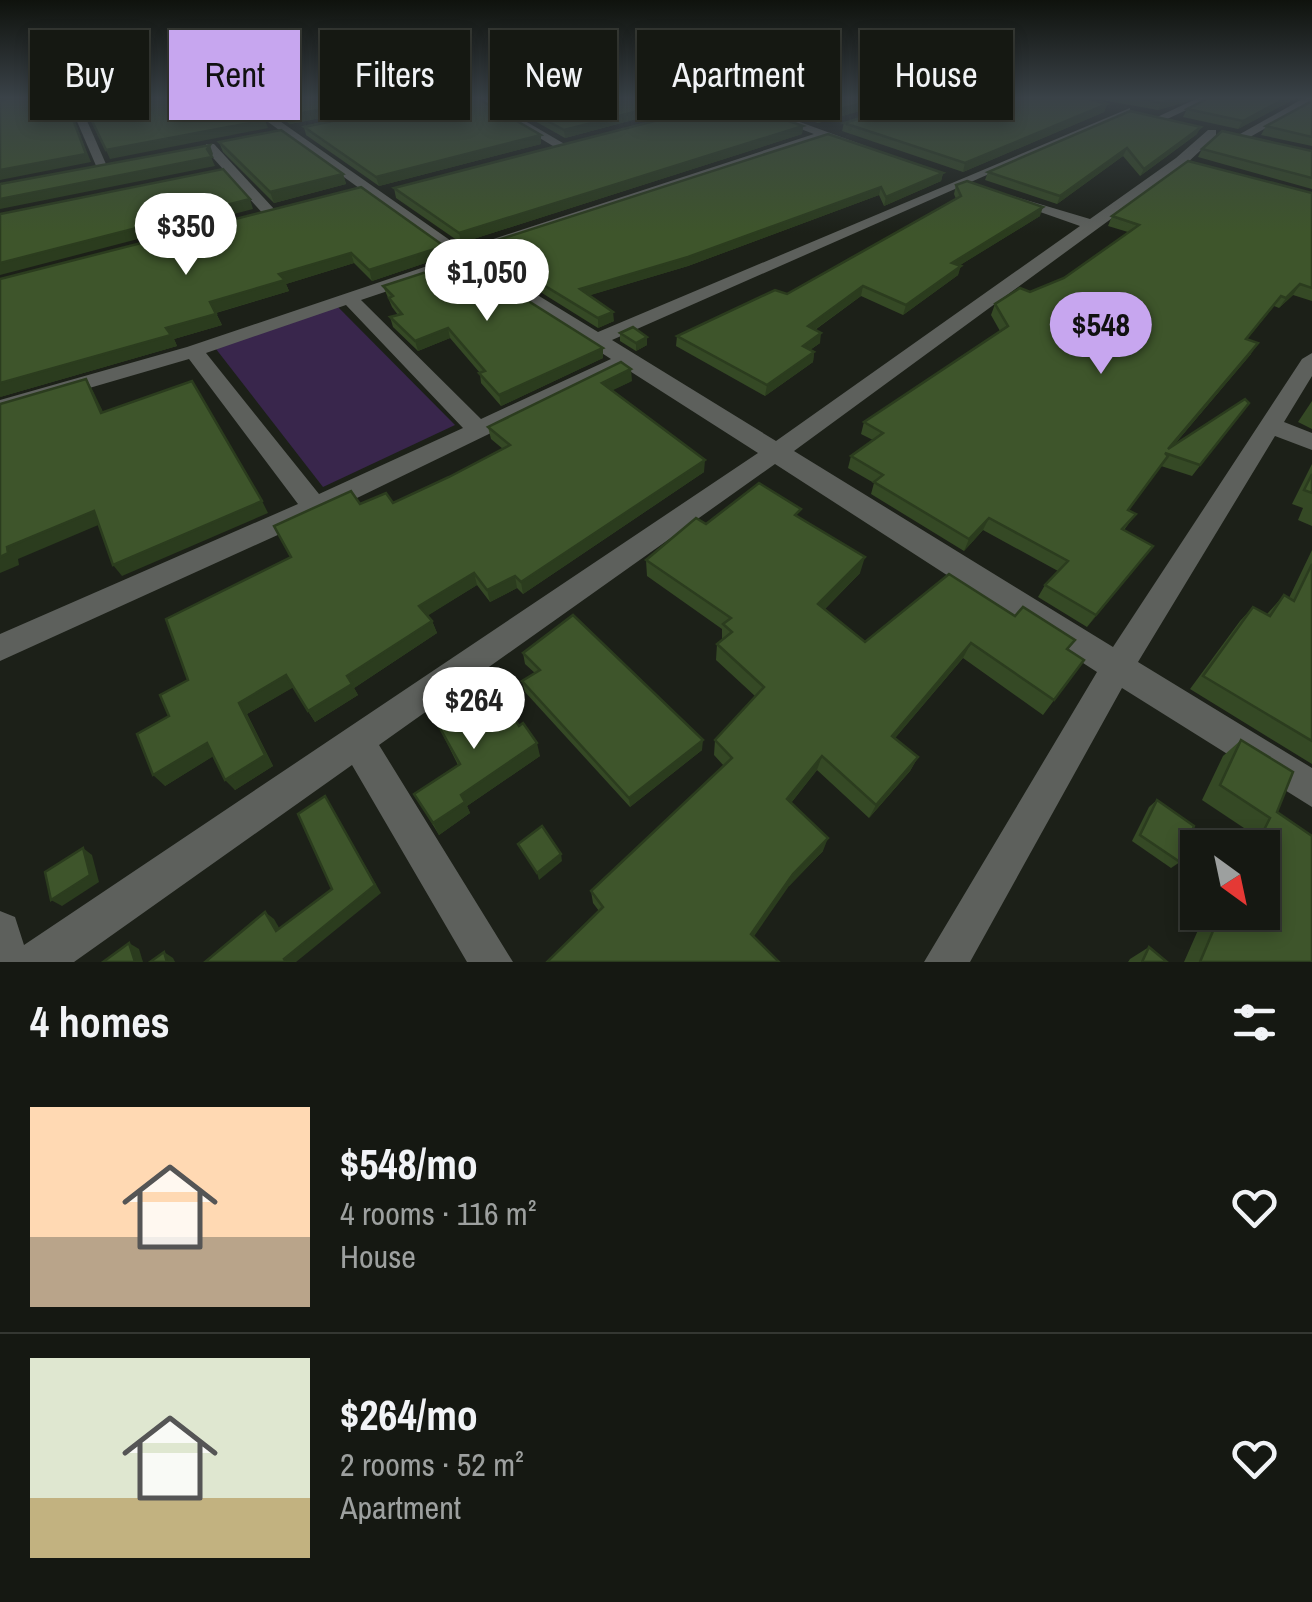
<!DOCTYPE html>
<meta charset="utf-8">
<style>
:root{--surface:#151812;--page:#1e211b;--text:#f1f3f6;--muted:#9da09f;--line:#343732;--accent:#c7a6ef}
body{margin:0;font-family:"Archivo Narrow",sans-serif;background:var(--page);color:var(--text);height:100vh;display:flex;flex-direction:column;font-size:38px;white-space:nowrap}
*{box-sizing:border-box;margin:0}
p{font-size:32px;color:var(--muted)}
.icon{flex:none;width:55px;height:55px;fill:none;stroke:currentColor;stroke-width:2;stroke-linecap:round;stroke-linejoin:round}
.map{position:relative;height:962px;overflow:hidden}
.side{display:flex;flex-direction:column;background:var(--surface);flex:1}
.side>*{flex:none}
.guide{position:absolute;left:30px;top:30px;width:1252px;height:90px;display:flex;gap:20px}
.needle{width:65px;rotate:147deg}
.fabs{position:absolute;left:1180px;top:830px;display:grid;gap:20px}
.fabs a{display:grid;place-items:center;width:100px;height:100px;border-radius:0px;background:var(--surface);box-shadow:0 5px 15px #0003,0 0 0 2px var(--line);font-size:50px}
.price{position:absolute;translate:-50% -85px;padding:0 22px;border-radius:35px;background:#fff;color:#222;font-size:32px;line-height:65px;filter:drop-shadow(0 2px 5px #0008)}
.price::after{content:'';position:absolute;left:50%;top:60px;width:30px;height:22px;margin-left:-15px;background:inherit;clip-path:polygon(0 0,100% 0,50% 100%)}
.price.selected{background:var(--accent);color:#111}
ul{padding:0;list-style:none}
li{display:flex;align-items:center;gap:30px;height:250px;padding:0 30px}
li+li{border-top:2px solid var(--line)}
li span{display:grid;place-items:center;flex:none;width:280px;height:200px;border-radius:0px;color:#555}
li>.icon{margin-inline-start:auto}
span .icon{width:120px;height:120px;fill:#fffc;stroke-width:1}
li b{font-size:42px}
h2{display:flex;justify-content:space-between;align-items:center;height:120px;padding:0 30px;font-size:42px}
.chip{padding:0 35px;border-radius:0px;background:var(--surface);box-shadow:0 5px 15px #0003,0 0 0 2px var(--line);font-size:35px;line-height:90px}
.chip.selected{background:var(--accent);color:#111}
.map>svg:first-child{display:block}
.green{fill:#39264c}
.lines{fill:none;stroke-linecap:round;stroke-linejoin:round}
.minor{fill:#5d605c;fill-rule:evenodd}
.wall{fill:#354925}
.shaded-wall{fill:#2b3c1e}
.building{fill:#3e552b;stroke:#2b3c1e;stroke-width:2.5}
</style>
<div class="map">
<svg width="1312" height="962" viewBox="0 0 1312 962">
<rect width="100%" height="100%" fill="#1c2018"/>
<!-- green -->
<polygon class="green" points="334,303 455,425 323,487 216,349"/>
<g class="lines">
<!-- minor -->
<g class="minor">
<polygon points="67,98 77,98 109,171 97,168"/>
<path d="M235 98H247L464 250 598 332 1130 108V112L612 340 776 441 1080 226 1006 200V194L1090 219 1176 158 1208 130H1216V136L1186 164 794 451 1113 647 1302 359 1312 353V376L1284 422 1312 433V450L1275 436 1138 662 1312 768V807L1122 688 970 962H924L1097 672 775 464 379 745 513 962H467L352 765 74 962H0V911L15 917 24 945 758 453 625 368 324 514 0 661V634L298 504 189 359 0 414V400L187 347 454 257ZM465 265 611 359 481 419 361 300ZM346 305 463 428 319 494 206 353Z"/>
<polygon points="407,98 421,98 429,104 420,106"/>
<polygon points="473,98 486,98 568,146 558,149"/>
<polygon points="718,98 734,98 866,146 860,150 826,138 483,250 469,247 814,134"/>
<polygon points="1198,98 1212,98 1165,120 1155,118"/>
<polygon points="1304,98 1312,98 1312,102 1243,141 1233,138"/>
<polygon points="206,144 214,144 275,210 275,216 265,216 206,150"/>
</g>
</g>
<!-- wall -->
<g class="wall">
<polygon points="254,98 421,98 290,124"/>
<polygon points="494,98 715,98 565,138"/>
<polygon points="749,98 905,98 818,123 750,100"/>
<polygon points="1091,98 1199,98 1158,110"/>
<polygon points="1208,98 1296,98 1238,129 1183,117 1187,109"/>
<polygon points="1312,101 1312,146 1261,135 1266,126"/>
<polygon points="1107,104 1104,112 963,172 842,131 844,123"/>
<polygon points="803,126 802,134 461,243 396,198 394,188"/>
<polygon points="304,127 541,144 379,186 306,135"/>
<polygon points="1197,134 1140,176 1123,156 1057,204 985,180 988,172"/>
<polygon points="219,142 343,174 346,184 274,203 223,152"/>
<polygon points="1202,149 1312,151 1312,189 1198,157"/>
<polygon points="943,173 941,181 884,206 879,195 688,266 590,295 614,321 598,328 481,255 479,246"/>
<polygon points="956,185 1040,216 960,265 958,275 903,315 861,296 815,330 820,343 810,350 814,352 813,362 765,396 676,346 677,336 787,294 956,199 954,194"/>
<polygon points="361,187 446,256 372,281 354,263 286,284 289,291 216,313 222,325 174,339 177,346 0,397"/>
<polygon points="1312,193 1312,301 1293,295 1279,308 1274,306 1247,339 1251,354 1174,445 1240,414 1192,476 1161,466 1129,510 1136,514 1124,530 1153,546 1087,627 1038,597 1045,585 1058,571 983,530 964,551 871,494 874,483 848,468 851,456 873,440 861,434 864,422 1000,331 991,315 995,304 1030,292 1064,278 1128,232 1108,226 1112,216"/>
<polygon points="383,286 603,348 603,358 501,406 481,383 480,373 450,338 418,351 393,327 390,317 398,315 392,307"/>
<polygon points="620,333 647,337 647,345 636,351 620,341"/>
<polygon points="632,381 612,390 704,472 523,594 517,588 490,602 477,585 428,615 432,621 437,633 354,688 358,695 315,722 293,687 247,714 273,766 235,790 213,756 165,786 169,716 188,680 291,557 393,503 449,477 503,449 491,439 488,427"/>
<polygon points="1312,401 1312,429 1298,422"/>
<polygon points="1312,464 1312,526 1298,520 1303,508 1292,504"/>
<polygon points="800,518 860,573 825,609 865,642 1015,616 1075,640 1068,650 1084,660 1043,715 963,658 895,738 918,757 910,771 869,818 817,770 791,803 823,851 789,886 599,911 593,903 591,891 724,766 714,755 715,740 755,696 716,660 717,644 722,641 722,629 647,576 646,560 706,524"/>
<polygon points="1312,550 1312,764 1190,689 1240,621 1253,607 1267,614 1284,595 1289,598"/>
<polygon points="523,653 702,750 630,807 525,692 522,681 535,673 525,664"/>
<polygon points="468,711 519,726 540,756 467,806 470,813 439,835 414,794 458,765 436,721"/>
<polygon points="1241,740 1277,812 1312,962 1184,962 1206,912 1262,912 1262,848 1242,848 1250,832 1202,800 1223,756"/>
<polygon points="1157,800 1180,862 1171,868 1132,841 1149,807"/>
<polygon points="1149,947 1167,962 1128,962 1130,959"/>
</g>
<!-- shaded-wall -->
<g class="shaded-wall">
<polygon points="65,98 91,162 0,180 0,170"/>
<polygon points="380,98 421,98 290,124 287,116"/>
<polygon points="689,98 715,98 565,138 564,130"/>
<polygon points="880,98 905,98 818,123 819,115"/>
<polygon points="1176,98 1199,98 1158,110 1161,103"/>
<polygon points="1286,98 1296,98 1238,129 1243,121"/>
<polygon points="1107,104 1104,112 963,172 965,163"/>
<polygon points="265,120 268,128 110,159 106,150"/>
<polygon points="803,126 802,134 461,243 459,233"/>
<polygon points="1201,127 1197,134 1140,176 1144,169"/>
<polygon points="541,135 541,144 379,186 376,177"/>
<polygon points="210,145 213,154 211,157 215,166 0,209 0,199 207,149"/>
<polygon points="1127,148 1123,156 1057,204 1060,196"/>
<polygon points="943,173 941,181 884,206 886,197"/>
<polygon points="343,174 346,184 274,203 270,192"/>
<polygon points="881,187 879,195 688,266 581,298 580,289"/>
<polygon points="250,199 253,209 0,275 0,263"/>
<polygon points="1043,207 1040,216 949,272 952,263"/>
<polygon points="444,246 446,256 372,281 369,270"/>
<polygon points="351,253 354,263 286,284 289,291 215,313 210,302 279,274"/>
<polygon points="961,266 958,275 903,315 906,305"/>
<polygon points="1300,284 1293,295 1279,308 1286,298"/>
<polygon points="863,286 861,296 806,336 808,326"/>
<polygon points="613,312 614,321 598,328 598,318"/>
<polygon points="216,314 222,325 174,339 177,346 0,397 0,383 166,328"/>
<polygon points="448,328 450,338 418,351 415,341"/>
<polygon points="821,333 820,343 801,356 803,346"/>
<polygon points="647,337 647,345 636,351 636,343"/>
<polygon points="1258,343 1251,354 1167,453 1168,449"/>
<polygon points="603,348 603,358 501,406 499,395"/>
<polygon points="814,352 813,362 765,396 767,385"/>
<polygon points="631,369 632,381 603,395 602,383"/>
<polygon points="86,379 93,391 109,424 101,413"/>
<polygon points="705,460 704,472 523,594 521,582"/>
<polygon points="262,501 268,513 122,576 113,565"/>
<polygon points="94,511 103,523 18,559 19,565 0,573 0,557 7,547"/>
<polygon points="989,518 983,530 964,551 969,539"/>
<polygon points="1153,546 1144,558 1087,627 1096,615"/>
<polygon points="865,557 860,573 814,620 818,604"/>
<polygon points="474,573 477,585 424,618 419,606"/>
<polygon points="515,576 517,588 490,602 487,590"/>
<polygon points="432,621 437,633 354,688 358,695 315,722 308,711 347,676"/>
<polygon points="971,643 963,658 885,750 892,736"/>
<polygon points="286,675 294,687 247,714 273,766 235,790 225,780 239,703"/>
<polygon points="703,740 702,750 630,807 629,798"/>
<polygon points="207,743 217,754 165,786 153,775"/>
<polygon points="537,743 540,756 467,806 470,813 439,835 433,823 461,795"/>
<polygon points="822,756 817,770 783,813 787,799"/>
<polygon points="918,757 910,771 869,818 876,805"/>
<polygon points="325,796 381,893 296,962 286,962 284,959 375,885"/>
<polygon points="828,838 823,851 789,886 748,945 751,934 793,874"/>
<polygon points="83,848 92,855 99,882 62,906 51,900"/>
<polygon points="561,854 562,861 539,880 537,873"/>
<polygon points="265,912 274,919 285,938 276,931"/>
<polygon points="129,943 139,949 143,962 135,962"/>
<polygon points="164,952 173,958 175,962 167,962"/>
</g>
<!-- building -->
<g class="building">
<polygon points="8,98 65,98 86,154 0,170 0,101"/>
<polygon points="81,98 236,98 265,120 106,150"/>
<polygon points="262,98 380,98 287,116"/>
<polygon points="443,98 477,98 541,135 376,177 304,127"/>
<polygon points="506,98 689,98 564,130"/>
<polygon points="768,98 880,98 819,115"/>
<polygon points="925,98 1086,98 1107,104 965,163 844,123"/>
<polygon points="1136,98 1176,98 1161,103"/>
<polygon points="1209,98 1286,98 1243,121 1187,109"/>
<polygon points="732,101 803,126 459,233 394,188"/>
<polygon points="1312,101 1312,137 1266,126"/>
<polygon points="1130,111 1201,127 1144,169 1127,148 1060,196 988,172"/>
<polygon points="281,130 343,174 270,192 219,142"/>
<polygon points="1222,131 1312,151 1312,178 1202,149"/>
<polygon points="828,134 943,173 886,197 881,187 688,257 580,289 613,312 598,318 479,246"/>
<polygon points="210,145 207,149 212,157 0,199 0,184"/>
<polygon points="1188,161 1312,193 1312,288 1300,284 1286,298 1281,296 1246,339 1258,343 1168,449 1245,399 1249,403 1200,465 1165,453 1168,456 1128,510 1136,514 1122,529 1153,546 1096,615 1045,585 1068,561 989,518 969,539 874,482 883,475 851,456 883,433 864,422 1008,326 995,304 1020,288 1030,292 1064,278 1139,225 1112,216"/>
<polygon points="223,169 250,199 0,263 0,214"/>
<polygon points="967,181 1043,207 952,263 961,266 906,305 863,286 808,326 821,333 803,346 814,352 767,385 677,336 775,290 787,294 961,196 956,185"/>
<polygon points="361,187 444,246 369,270 351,253 279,274 285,280 210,302 216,314 166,328 171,335 0,383 0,279"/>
<polygon points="463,260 603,348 499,395 479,373 485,371 448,328 415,341 390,317 402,314 389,298 393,296 383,286"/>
<polygon points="633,327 647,337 636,343 620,333"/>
<polygon points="621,362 631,369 602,383 705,460 521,582 515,576 487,590 474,573 419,606 432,621 347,676 352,684 308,711 286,675 239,703 265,755 225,780 207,743 153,775 137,734 169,716 160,695 188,680 166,619 291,557 274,526 351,491 360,504 386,493 393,503 449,477 510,445 488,427"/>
<polygon points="86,379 101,413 192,381 262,501 113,565 94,511 7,547 8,553 0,557 0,404"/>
<polygon points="1312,474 1312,493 1304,490"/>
<polygon points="759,483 801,509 795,515 865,557 818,604 865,642 949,574 1015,616 1023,607 1075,640 1067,649 1084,660 1054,700 971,643 892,736 918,757 876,805 822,756 787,799 828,838 793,874 751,934 779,962 547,962 603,907 591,891 732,758 715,740 764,687 717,644 732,632 723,624 731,618 646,560 696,518 706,524"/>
<polygon points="1312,564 1312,741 1203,676 1253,607 1270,616 1284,595 1294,601"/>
<polygon points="573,615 703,740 629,798 522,681 540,670 523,653"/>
<polygon points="498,693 519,726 523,723 537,743 461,795 465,802 433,823 414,794 460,764 436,721 465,704 468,711"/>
<polygon points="1241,740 1293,772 1277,812 1312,836 1312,962 1200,962 1221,912 1262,912 1262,848 1255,848 1270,818 1220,785"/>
<polygon points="325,796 375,885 284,959 286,962 205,962 265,912 276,931 332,889 298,814"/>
<polygon points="1157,800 1194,826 1180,862 1140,835"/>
<polygon points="542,826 561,854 537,873 518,844"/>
<polygon points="83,848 90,875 51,900 45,872"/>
<polygon points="129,943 135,962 103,962"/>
<polygon points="1149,947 1167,962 1142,962"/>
<polygon points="164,952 167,962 150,962"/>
</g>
<!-- sky -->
<linearGradient id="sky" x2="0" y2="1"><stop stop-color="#0f120d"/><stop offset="0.42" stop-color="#3a4248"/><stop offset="1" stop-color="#3a4248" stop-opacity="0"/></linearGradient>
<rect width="1312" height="233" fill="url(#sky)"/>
</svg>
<div class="fabs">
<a><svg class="needle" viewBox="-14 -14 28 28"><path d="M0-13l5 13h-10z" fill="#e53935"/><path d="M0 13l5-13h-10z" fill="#9da09f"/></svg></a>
</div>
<b class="price" style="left:186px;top:278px">$350</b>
<b class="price" style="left:487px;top:324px">$1,050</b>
<b class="price selected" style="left:1101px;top:377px">$548</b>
<b class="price" style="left:474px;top:752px">$264</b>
<div class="guide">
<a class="chip">Buy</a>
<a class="chip selected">Rent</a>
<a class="chip">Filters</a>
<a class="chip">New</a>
<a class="chip">Apartment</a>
<a class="chip">House</a>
</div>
</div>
<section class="side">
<h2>4 homes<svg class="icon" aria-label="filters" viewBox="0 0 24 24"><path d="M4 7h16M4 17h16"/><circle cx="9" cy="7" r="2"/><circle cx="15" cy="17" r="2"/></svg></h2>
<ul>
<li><span style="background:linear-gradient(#ffd9b3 65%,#b9a48a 0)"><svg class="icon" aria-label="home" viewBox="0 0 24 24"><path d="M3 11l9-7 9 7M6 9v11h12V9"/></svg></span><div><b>$548/mo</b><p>4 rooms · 116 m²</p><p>House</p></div><svg class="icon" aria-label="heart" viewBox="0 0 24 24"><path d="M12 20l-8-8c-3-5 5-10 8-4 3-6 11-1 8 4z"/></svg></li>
<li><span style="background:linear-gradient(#dfe7d0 70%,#c2b280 0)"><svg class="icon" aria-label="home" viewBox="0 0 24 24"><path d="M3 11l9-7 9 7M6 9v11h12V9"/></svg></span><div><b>$264/mo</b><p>2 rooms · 52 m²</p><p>Apartment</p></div><svg class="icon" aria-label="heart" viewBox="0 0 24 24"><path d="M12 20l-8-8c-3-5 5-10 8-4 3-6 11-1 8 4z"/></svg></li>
</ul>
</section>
